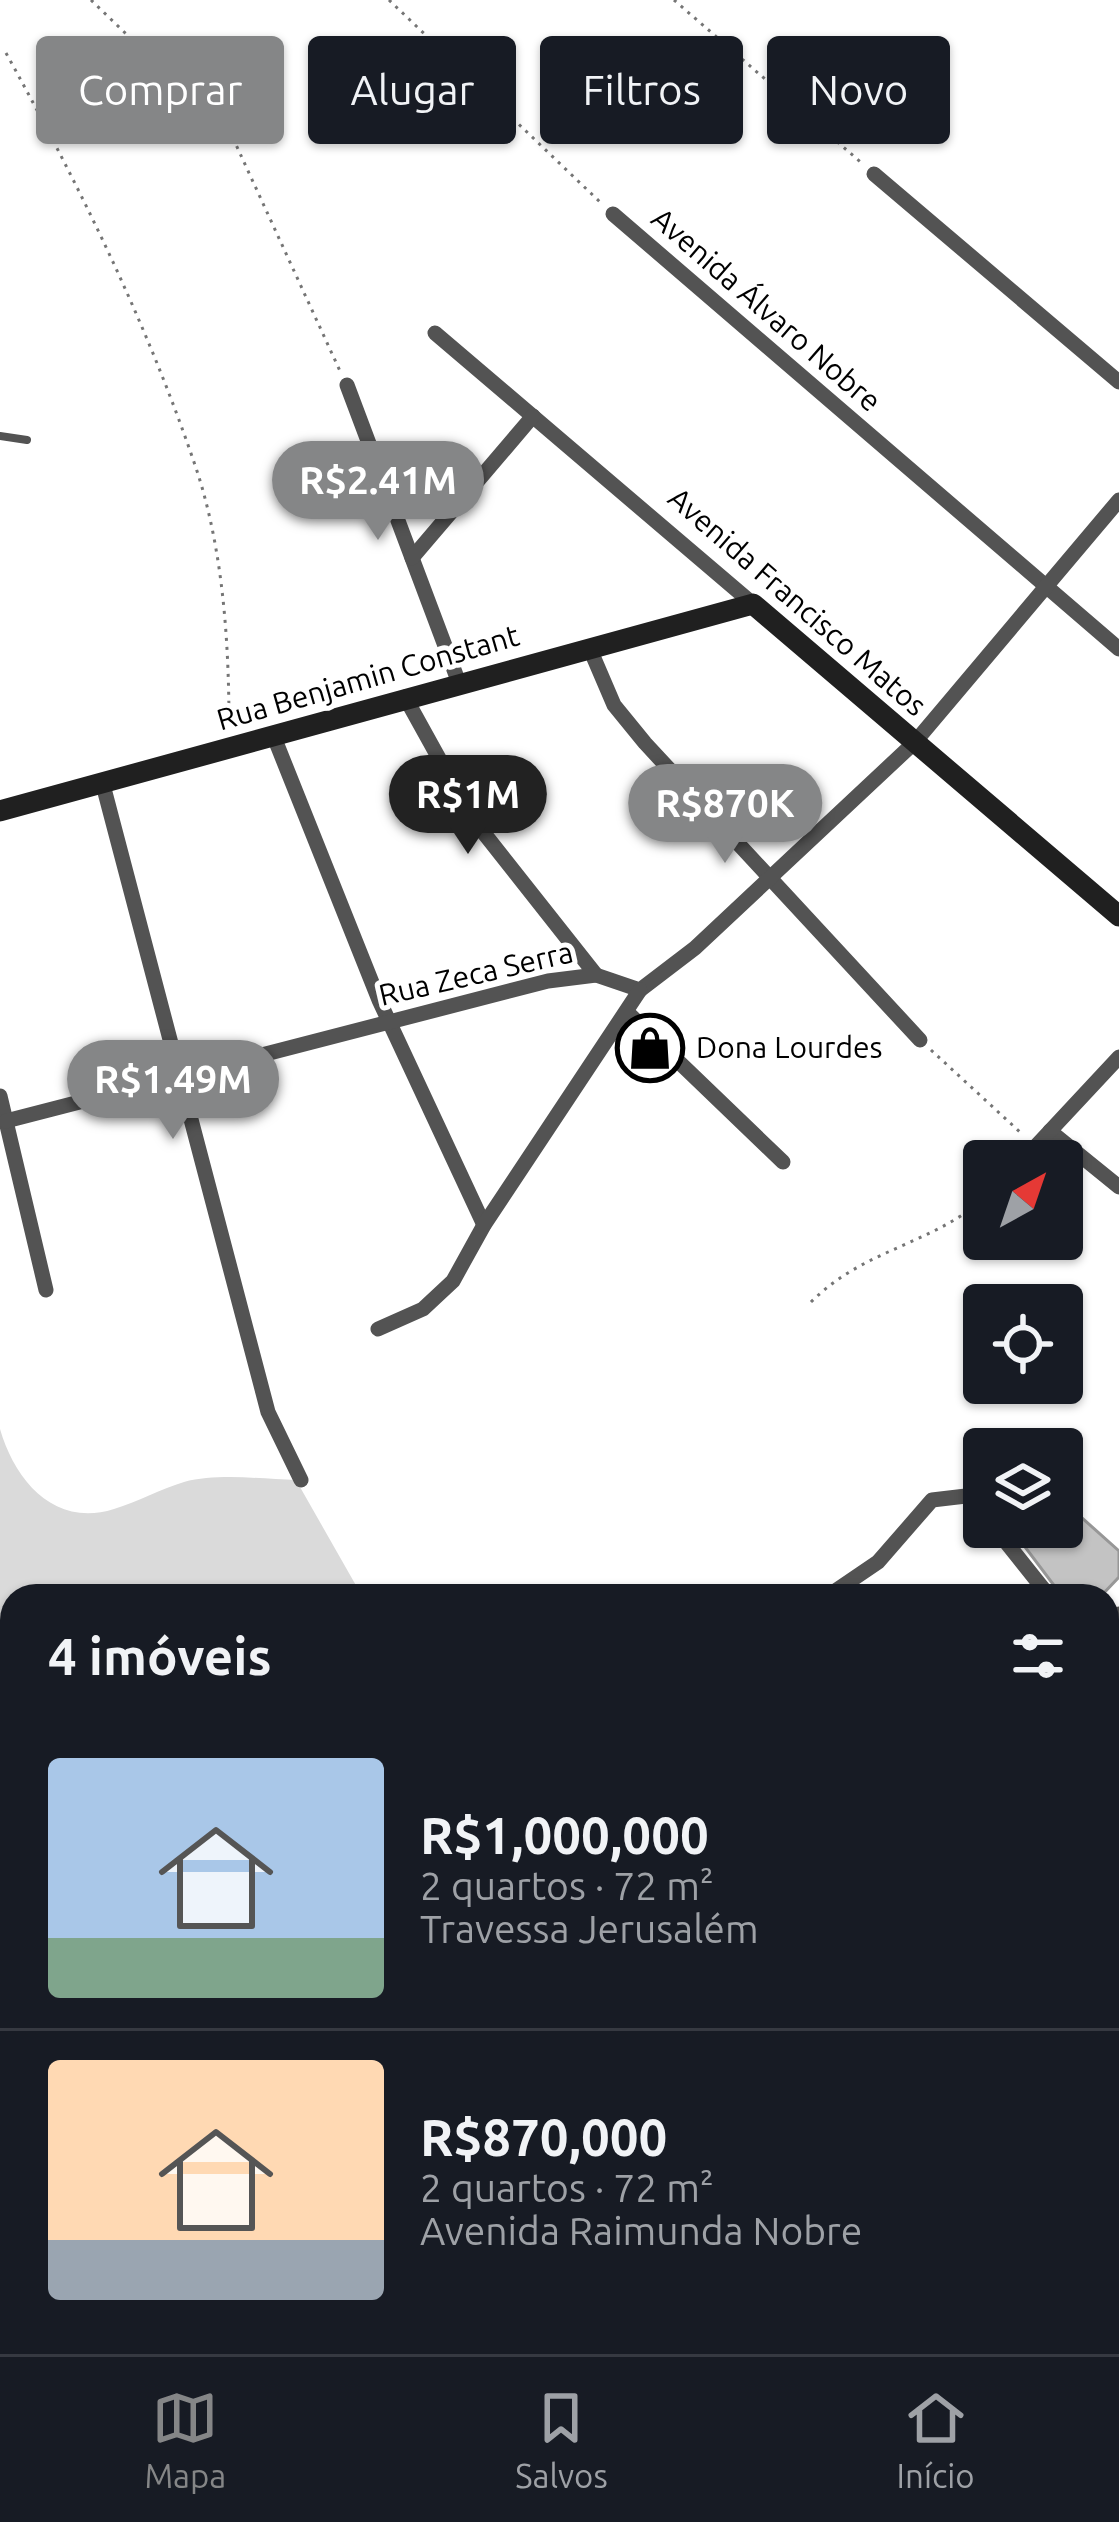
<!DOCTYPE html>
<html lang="pt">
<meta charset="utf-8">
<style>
:root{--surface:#171b24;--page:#242831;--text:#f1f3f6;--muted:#9ea1a6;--line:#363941;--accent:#858687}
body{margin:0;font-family:Ubuntu,sans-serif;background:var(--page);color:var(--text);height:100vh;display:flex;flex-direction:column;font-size:45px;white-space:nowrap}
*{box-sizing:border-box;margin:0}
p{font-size:39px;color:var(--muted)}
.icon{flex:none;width:66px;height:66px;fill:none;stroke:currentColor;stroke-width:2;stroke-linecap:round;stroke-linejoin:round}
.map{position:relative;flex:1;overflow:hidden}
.sheet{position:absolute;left:0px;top:1584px;width:1119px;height:771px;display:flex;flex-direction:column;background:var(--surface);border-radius:36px 36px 0 0;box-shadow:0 3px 9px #0004}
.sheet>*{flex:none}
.banner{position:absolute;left:36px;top:36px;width:1047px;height:108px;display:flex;gap:24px}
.needle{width:78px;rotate:40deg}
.controls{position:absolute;left:963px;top:1140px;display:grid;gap:24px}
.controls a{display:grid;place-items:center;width:120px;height:120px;border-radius:12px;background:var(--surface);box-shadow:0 3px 9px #0004;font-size:60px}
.price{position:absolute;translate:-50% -102px;padding:0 27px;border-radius:42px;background:var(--accent);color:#fff;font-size:39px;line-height:78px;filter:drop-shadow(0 3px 6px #0008)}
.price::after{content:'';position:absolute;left:50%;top:72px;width:36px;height:27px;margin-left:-18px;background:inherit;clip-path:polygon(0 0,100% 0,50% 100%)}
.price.active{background:#222;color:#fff}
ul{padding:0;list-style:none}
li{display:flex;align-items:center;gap:36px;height:300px;padding:0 48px}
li+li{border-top:3px solid var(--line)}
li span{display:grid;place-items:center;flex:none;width:336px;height:240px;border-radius:12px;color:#555}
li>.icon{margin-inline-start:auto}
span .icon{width:144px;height:144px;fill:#fffc;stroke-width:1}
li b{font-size:51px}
h2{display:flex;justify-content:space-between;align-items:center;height:144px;padding:0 48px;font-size:51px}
.tag{padding:0 42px;border-radius:12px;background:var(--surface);box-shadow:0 3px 9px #0004;font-size:42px;line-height:108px}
.tag.active{background:var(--accent);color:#fff}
.menu{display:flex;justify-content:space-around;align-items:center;height:168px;border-top:3px solid var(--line);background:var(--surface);font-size:33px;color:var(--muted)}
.menu a{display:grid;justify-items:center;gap:6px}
.menu .active{color:var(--accent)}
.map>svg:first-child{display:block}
.green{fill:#dadada}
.building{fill:#c3c3c3;stroke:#979797;stroke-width:3}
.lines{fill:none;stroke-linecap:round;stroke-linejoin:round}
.path{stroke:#757575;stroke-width:3;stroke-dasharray:3 6;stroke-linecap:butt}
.lane{stroke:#535353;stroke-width:8}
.street{stroke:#535353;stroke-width:15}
.secondary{stroke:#202020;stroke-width:21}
.labels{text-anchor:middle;stroke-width:10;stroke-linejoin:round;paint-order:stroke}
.street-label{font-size:30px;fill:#000;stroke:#fff}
.poi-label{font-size:30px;fill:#000;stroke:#fff;text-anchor:start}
</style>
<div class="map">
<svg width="1119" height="2354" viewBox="0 0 1119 2354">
<rect width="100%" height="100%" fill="#fff"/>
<!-- green -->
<path class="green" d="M0 1429C15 1481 55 1528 114 1509 138 1502 160 1489 184 1482 218 1473 262 1479 296 1480L362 1596H12V1868L0 1875Z"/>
<!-- building -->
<polygon class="building" points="1062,1500 1119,1551 1119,1577 1101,1596 1062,1596 1010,1527 1062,1527"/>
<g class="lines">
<!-- path -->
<g class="path">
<polyline points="91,0 232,136 340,371"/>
<polyline points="389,0 600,202"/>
<polyline points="674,0 864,165"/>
<path d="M6 53C80 187 148 325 197 471 223 551 229 642 229 726"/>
<polyline points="931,1050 1021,1133"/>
<path d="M811 1302C864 1249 928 1246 984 1199"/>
</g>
<!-- lane -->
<polyline class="lane" points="0,436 27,440"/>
<!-- street -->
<g class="street">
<polyline points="874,174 1119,382"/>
<polyline points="613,214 1119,649"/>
<polyline points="435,333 753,604"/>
<polyline points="347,385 459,683"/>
<polyline points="412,558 533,416"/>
<polyline points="590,649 614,705 645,743 920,1040"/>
<polyline points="405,697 472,818 596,975"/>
<polyline points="274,737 379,1000 484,1225"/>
<polyline points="102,781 268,1412 301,1480"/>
<polyline points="627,1012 783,1162"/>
<polyline points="0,1096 46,1290"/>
<polyline points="6,1121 548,981 596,975 640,990 695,948 915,742 1119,500"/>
<polyline points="1050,1131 1119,1187"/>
<polyline points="1022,1161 1119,1057"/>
<polyline points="378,1329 423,1309 453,1281 484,1225 640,990"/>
<polyline points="994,1527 1049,1596"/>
<polyline points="828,1596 878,1562 932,1500 966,1496 984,1514"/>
<polyline points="1107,1626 1119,1614"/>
<polyline points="1107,1657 1119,1672"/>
<polyline points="1107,1852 1119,1865"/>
<polyline points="0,2162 12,2186"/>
<polyline points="1107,2173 1119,2185"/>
<polyline points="0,2238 12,2229"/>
<polyline points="86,2343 91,2354"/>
<polyline points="302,2343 307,2354"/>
<polyline points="587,2343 593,2354"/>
<polyline points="739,2343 748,2354"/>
</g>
<!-- secondary -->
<polyline class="secondary" points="0,811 753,604 1119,916"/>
</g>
<!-- icons -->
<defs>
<g id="shop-ring" transform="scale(3.45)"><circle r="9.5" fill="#fff" stroke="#000" stroke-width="1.5"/><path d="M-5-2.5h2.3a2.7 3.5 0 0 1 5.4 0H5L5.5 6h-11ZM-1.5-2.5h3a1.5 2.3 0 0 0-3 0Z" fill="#000"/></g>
</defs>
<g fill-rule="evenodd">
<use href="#shop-ring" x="650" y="1048"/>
</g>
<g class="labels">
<!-- street labels -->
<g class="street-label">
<text transform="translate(766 310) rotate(41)" y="10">Avenida Álvaro Nobre</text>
<text transform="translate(797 602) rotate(41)" y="10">Avenida Francisco Matos</text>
<text transform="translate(368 678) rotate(-16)" y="10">Rua Benjamin Constant</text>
<text transform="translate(476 974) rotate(-13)" y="10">Rua Zeca Serra</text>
</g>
<!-- poi labels -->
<g class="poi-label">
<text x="696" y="1058">Dona Lourdes</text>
</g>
</g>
</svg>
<div class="controls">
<a><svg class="needle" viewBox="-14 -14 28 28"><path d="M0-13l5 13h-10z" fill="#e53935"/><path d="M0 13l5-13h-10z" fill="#9ea1a6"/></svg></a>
<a><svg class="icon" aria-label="locate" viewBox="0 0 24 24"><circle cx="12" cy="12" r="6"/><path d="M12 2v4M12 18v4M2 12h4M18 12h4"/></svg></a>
<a><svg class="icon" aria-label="layers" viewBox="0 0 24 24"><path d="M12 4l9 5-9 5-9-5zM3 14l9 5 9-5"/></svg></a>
</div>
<b class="price" style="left:378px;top:543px">R$2.41M</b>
<b class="price active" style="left:468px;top:857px">R$1M</b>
<b class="price" style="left:725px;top:866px">R$870K</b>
<b class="price" style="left:173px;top:1142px">R$1.49M</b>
<div class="banner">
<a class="tag active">Comprar</a>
<a class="tag">Alugar</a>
<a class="tag">Filtros</a>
<a class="tag">Novo</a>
</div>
<section class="sheet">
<h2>4 imóveis<svg class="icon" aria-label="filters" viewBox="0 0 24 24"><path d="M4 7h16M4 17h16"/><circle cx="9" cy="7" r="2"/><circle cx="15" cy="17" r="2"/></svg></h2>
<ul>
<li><span style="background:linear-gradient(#a9c7e8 75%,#7fa58c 0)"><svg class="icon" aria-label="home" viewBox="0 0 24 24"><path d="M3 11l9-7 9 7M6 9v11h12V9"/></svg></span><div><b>R$1,000,000</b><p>2 quartos · 72 m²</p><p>Travessa Jerusalém</p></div></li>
<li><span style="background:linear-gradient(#ffd9b3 75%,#9aa5b1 0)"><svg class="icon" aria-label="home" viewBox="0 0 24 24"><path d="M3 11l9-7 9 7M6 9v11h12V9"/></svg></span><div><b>R$870,000</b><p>2 quartos · 72 m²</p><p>Avenida Raimunda Nobre</p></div></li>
</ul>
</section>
</div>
<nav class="menu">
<a class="active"><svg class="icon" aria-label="map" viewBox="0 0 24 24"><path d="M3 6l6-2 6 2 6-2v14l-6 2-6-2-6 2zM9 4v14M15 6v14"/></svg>Mapa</a>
<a><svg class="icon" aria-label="saved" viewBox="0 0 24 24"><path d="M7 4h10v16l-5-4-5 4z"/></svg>Salvos</a>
<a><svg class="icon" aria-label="home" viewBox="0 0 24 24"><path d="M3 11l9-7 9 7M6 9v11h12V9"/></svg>Início</a>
</nav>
